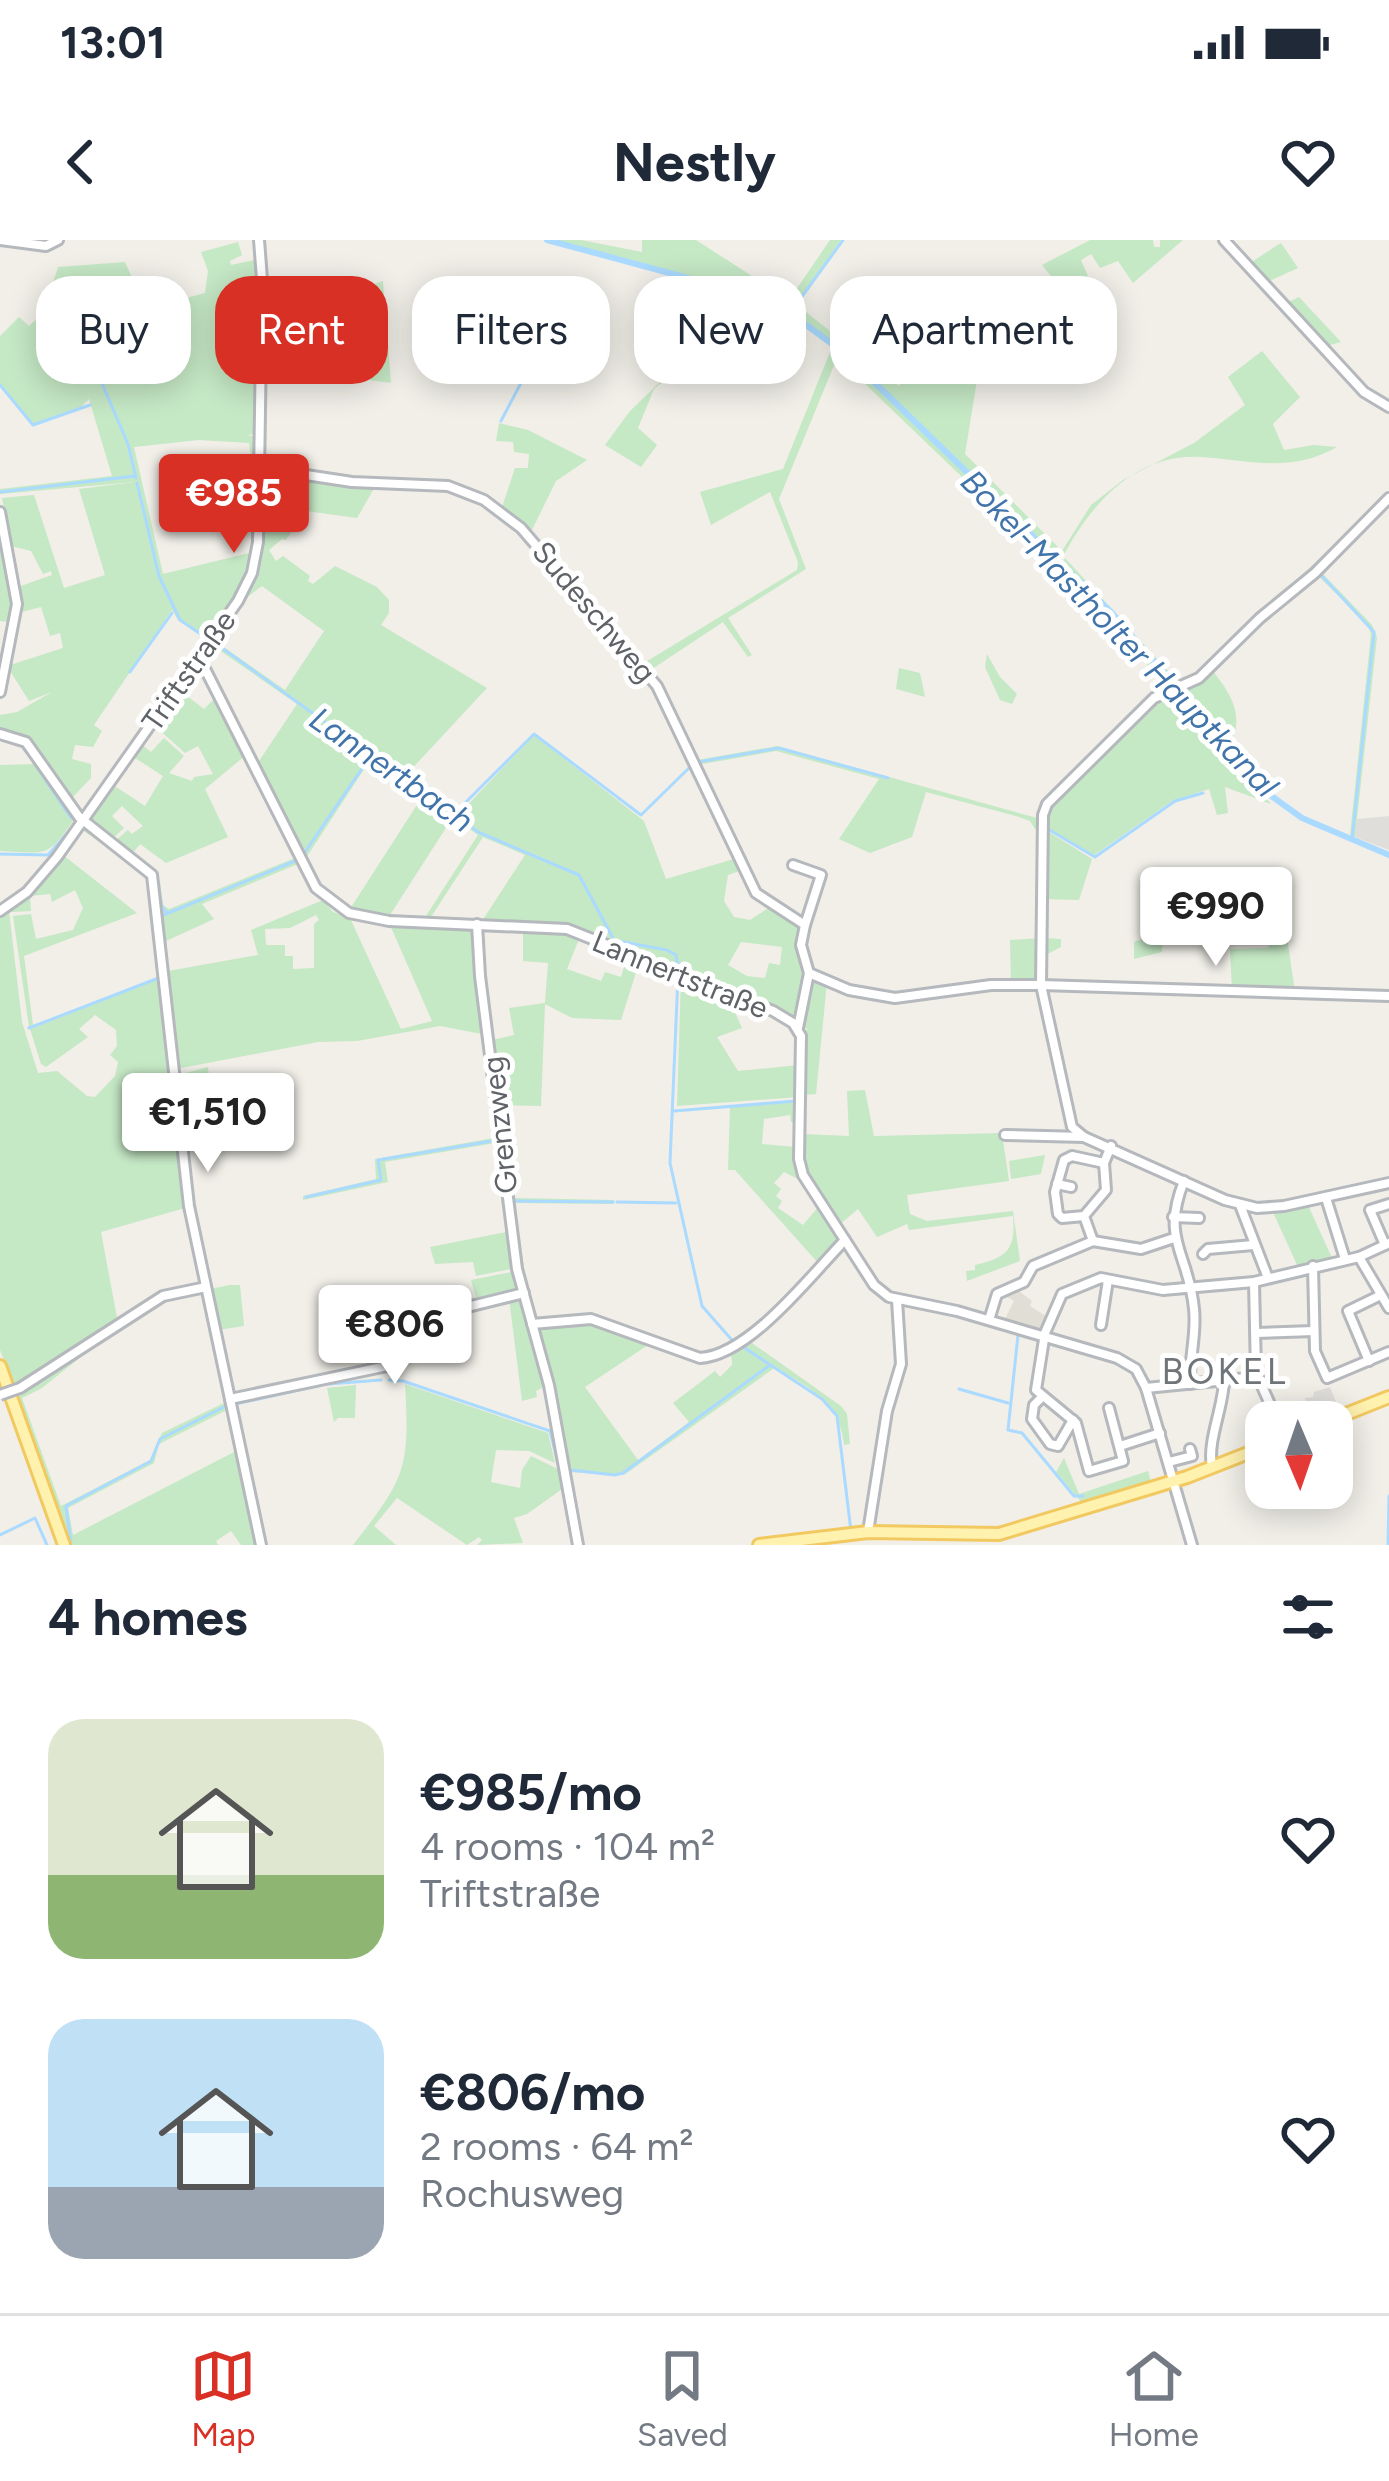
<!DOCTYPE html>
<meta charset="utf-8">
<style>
:root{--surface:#fff;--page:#f6f6f7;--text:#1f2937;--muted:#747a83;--line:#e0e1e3;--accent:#d93025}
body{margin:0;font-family:Figtree,sans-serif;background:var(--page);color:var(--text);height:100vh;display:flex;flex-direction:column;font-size:45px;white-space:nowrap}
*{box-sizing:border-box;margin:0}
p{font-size:39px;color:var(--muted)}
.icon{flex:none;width:66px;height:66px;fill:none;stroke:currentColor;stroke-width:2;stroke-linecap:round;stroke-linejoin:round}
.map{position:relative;height:1305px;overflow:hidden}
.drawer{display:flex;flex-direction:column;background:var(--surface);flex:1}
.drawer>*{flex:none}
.hud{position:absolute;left:36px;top:36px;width:1317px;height:108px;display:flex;gap:24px}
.needle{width:78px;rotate:178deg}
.buttons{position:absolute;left:1245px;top:1161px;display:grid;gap:24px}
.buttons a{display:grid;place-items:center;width:108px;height:108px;border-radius:24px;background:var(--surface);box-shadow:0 6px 30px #0003;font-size:60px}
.price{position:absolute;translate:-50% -102px;padding:0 27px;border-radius:12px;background:#fff;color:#222;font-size:39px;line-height:78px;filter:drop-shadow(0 3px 6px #0008)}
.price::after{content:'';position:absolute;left:50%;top:72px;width:36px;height:27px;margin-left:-18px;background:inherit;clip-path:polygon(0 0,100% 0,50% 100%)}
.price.current{background:var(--accent);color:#fff}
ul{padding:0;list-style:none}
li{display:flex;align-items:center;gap:36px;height:300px;padding:0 48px}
li span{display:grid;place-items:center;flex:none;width:336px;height:240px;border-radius:36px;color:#555}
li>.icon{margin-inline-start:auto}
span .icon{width:144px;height:144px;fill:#fffc;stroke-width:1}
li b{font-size:51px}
h2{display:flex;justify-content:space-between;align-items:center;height:144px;padding:0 48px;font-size:51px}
.pill{padding:0 42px;border-radius:36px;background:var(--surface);box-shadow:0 6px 30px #0003;font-size:42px;line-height:108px}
.pill.current{background:var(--accent);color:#fff}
.status{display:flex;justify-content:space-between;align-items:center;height:84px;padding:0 60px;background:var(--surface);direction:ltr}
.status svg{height:33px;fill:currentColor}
header{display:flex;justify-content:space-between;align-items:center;height:156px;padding:0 48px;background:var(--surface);font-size:54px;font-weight:700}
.tab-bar{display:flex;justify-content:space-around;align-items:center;height:168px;border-top:3px solid var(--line);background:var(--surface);font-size:33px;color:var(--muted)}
.tab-bar a{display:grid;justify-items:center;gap:6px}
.tab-bar .current{color:var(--accent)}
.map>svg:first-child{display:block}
.industrial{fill:#e0deda}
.education{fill:#e1ded6}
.green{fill:#c5e8c5;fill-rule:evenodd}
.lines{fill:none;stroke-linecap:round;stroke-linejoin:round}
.stream{stroke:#aadaff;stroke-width:3}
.canal{stroke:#aadaff;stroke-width:6}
.minor-casing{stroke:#b5b8bc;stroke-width:14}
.major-casing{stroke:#f2c960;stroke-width:16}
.minor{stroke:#fff;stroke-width:8}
.major{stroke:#fff2af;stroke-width:10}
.minor-bridge-casing{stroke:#b5b8bc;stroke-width:14;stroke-linecap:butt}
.minor-bridge{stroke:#fff;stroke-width:8}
.labels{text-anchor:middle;stroke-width:10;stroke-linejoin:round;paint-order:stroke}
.street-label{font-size:30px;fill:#5f6368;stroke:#fff}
.water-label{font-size:33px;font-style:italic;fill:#4174aa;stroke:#fff}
.quarter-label{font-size:36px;letter-spacing:3px;fill:#70757a;stroke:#fff}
</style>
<div class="status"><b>13:01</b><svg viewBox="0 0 49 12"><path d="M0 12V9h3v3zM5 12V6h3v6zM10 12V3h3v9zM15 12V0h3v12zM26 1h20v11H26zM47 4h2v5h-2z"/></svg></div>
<header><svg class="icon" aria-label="back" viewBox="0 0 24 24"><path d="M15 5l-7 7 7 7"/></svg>Nestly<svg class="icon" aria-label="heart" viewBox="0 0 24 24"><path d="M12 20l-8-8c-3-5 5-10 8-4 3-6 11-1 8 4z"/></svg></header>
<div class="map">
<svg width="1389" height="1305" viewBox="0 0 1389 1305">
<rect width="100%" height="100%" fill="#f1efe8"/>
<!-- industrial -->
<g class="industrial">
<polygon points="1389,576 1389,610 1355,597 1357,579"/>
<polygon points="1330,1147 1340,1172 1314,1182 1298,1182 1295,1166 1306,1163 1305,1158 1313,1157 1314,1152"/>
</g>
<!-- education -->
<polygon class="education" points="1015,1048 1032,1061 1030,1066 1046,1076 1042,1090 1005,1079 1014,1061 1002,1054"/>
<!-- green -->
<g class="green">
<path d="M552 0H581L642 12V0H696L789 60 830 0H841L796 64 899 146 938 96 978 134 965 214 1062 311 1091 265 1123 240 1194 203 1245 165 1228 137 1262 111 1300 157 1273 184 1284 210 1314 205 1337 207C1291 233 1252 221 1202 217 1131 212 1085 271 1057 328L838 118 843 111 775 63 719 44Z"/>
<path d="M1090 0H1153L1154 7H1160V0H1183L1133 43 1118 21 1100 28 1091 14 1081 20C1090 39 1088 43 1106 53L1110 61 1084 77 1042 25Z"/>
<path d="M238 2 242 15 230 21 231 25 259 19 256 194 247 195 256 197 255 240 249 203 199 200 134 207 163 334 253 312C244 347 227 370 206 399L178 380 172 370 94 485 102 491 93 507 75 505 72 519 91 524V538L70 560 28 501 0 493V475L17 472 52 452 29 461 7 426 63 408 60 393 50 396 41 367 18 373V347L52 335 51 331 43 334 31 311 11 306 2 258 34 255 64 348 105 335 79 249 135 242 0 254V249L112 236 89 159 81 167 33 184 0 144V96L19 77 29 86 51 66 44 52 53 43 58 27 125 22 146 69 205 53 208 31 201 12Z"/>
<polygon points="1281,3 1298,28 1267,42 1250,23"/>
<polygon points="383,41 391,143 265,126 265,82"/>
<polygon points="1299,57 1341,102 1326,106 1287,63"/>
<polygon points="830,112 837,118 779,259 806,329 728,378 752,415 748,417 723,382 646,433 590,364 644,423 797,330 798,322 770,252 711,285 700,252 783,229"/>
<polygon points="688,115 728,132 726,136 690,119 654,149 638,188 657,205 641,227 605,205 630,171"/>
<polygon points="499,183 528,190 587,220 556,241 530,294 501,270 515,228 528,228 529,214 514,212 513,202 496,201"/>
<polygon points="264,231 376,245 357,278 299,270 298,261 279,257 276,275 265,276"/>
<path d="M281 276 296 285 286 300 282 299 269 310 276 321 283 316 310 336 308 341 313 344 335 326 377 347 389 360V373L381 385 487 448 406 535 459 574 534 495 644 581 666 639 734 619 739 631 728 635 724 661 734 677 750 680 770 667 802 685 814 672 805 697 800 780 619 706 616 699 614 706 558 684 482 681 525 615 483 597 431 677 426 676 478 595 453 577 388 678 350 669 422 557 372 517 304 621 257 524 297 464 212 405 215 401 285 450 324 391 262 346 241 362 261 281ZM741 702 782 707 780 725 769 723 765 738 747 736 728 725Z"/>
<polygon points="0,279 14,354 9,382 0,381"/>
<path d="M1338 301 1341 303C1296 349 1226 426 1167 448L1121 393 1059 330 1065 318 1178 442 1197 434Z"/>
<polygon points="1321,332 1372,385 1377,397 1355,597 1350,595 1371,394 1367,383 1317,335"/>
<polygon points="987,414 1000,437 1017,454 1012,464 1000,460 985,427"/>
<polygon points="899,428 920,433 925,457 896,449"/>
<path d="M1211 429C1229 451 1245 474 1231 503L1286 565 1179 448Z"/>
<polygon points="179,450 204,469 217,456 246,515 205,549 228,597 166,623 140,604 132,614 115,601 128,590 132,594 143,586 122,566 112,576 124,588 112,599 88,580 113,545 145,566 163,536 132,516 141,504 151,512 164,498 184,516 169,533 192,541 194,537 213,534 198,506 185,513 155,486"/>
<polygon points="1159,450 1155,459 1173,451 1271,564 1225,547 1228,573 1217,575 1209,549 1172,561 1093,616 1044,586 1042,590 1035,589 1030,581 1016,576 926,552 912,597 870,613 839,599 879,539 776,511 697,525 691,512 697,520 777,506 1037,578 1045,562 1069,535 1076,535 1072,532"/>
<path d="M39 524 76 577C47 617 51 614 0 611V525Z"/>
<path d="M84 586 160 641 163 665 169 669 295 618 298 624 202 664 214 679 164 702 168 731 258 715 251 690 323 660 333 672 350 678 401 789 432 781 390 685 477 688 487 795 440 786 357 801 318 802 176 829 184 926 204 1043 201 1046 185 968 101 992 118 1083 15 1147 0 1110V677L9 671 22 782 38 833 57 831 87 856 95 857 115 836 118 822 110 815 117 806 116 790 95 775 79 789 88 797 46 827 41 824 30 789 158 739 149 637 81 589ZM316 675 319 680 314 684V728L293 729V716H285V705H266L265 689 290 688Z"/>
<polygon points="1044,589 1092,619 1079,660 1043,659"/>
<polygon points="63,615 137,673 24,716 33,785 29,787 13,676 31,674 36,699 73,690 83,668 75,650 52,662 50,654 30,656 31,671 12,672 11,668 44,641"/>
<polygon points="1270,647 1282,663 1295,752 1232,750 1230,709 1267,708 1278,697 1277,665 1267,663"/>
<polygon points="523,690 557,691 579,699 567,729 601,741 605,732 621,737 625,724 619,721 621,716 639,723 621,780 572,778 545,764 541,866 499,865 492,800 514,795 509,768 545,763 548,723 523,721"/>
<polygon points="1163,691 1162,712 1134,719 1134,702"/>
<polygon points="1042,698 1061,699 1061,707 1040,718 1040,744 1011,744 1010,700"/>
<polygon points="810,737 827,742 816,854 804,855 803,792 808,789 802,787"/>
<polygon points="681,738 728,757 742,788 717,797 738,831 799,825 798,857 677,866"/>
<polygon points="208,827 213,873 183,877 178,835"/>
<path d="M865 850 874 896 1002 893 1009 941 907 955 910 974 927 981 1013 971 1020 1021 967 1041 966 1031 975 1030V1025C1007 1018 1016 1009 1013 976L909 990 907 984 877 997 858 969 839 985C817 951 802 936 803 894L849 896 847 851Z"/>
<polygon points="797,861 797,882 791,882 790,875 764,879 762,904 796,907 800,937 798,939 784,932 774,943 781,949 776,956 782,961 778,968 803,985 819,966 841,1000 819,1024 735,930 728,930 730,867"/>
<polygon points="500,871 505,871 514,958 614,960 614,964 515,963 524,1027 537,1081 533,1080 519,1029"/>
<polygon points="499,897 507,959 503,959 495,903 385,922 388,942 303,960 303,956 376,939 375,919"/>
<polygon points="1045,915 1041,934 1011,939 1009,921"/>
<polygon points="1307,963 1332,1018 1298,1027 1272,970"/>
<polygon points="511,991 516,1028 476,1036 473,1022 435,1024 430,1007"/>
<path d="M843 1005 845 1008 752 1103 841 1166 847 1174 850 1204 844 1205C840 1158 805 1147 769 1123L773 1129 624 1235 567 1232 536 1088 539 1085 590 1082 651 1103 585 1147 638 1220 689 1182 673 1163 715 1131 720 1137 732 1125 731 1108 747 1099Z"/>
<polygon points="517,1031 521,1053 477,1062 471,1040"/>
<polygon points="230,1045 240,1045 244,1086 218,1090 210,1049"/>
<polygon points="521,1056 546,1146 536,1151 537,1157 522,1161 509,1058"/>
<polygon points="107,1096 42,1148 22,1158 61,1266 150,1220 162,1193 228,1161 229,1169 159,1204 154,1223 68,1268 73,1295 238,1210 258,1305 241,1305 231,1291 216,1301 218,1305 70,1305 16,1152 38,1143"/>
<path d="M405 1144 548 1193 555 1223 529 1211 496 1210 491 1242 520 1248 522 1230 531 1216 562 1231 565 1247 527 1274 514 1278 523 1303 477 1305 482 1300 479 1297 467 1305 397 1258 374 1286 396 1305H353C405 1238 410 1230 405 1144Z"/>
<polygon points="356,1145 355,1178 338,1178 334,1182 327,1148"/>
<polygon points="1064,1218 1079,1254 1148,1231 1151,1242 1083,1264 1056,1232"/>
</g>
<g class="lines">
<!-- stream -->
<g class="stream">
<polyline points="790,73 843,0"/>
<polyline points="79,90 128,204 136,238"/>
<polyline points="0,145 33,185 90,165"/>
<polyline points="1376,165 1387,170"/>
<polyline points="501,181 523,139 578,79"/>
<polyline points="137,243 159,336 180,380 208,399"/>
<polyline points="0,252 135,236"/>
<polyline points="1321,335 1374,392 1352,600"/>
<polyline points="215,403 478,592 579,635 614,700"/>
<polyline points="130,432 172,373"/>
<polyline points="21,505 32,519"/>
<polyline points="698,522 779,508 888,538"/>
<polyline points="34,523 71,578"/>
<polyline points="459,569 534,494 641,575 690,527"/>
<polyline points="85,588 108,604"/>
<polyline points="1046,588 1095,617 1175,561 1203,553"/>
<polyline points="0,614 48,615 76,583"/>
<polyline points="303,615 372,514"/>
<polyline points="157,640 162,667 166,672"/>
<polyline points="161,676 295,621"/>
<polyline points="359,679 384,684"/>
<polyline points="618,701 667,710 676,715 678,729"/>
<polyline points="678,736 670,923 702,1066 731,1099 822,1159 837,1176 851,1291"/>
<polyline points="29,788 156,739"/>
<polyline points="674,871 796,861"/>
<polyline points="500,928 504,959"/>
<polyline points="306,957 381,940 378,920 498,900"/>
<polyline points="513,961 613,962"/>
<polyline points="617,962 676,963"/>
<polyline points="1018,1095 1008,1190 1022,1193 1074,1256 1083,1256"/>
<polyline points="389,1140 403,1141 550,1191 558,1224"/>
<polyline points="328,1144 381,1140"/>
<polyline points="959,1149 1008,1163"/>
<polyline points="235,1164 322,1145"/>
<polyline points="570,1230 615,1235 623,1233 770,1125"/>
<polyline points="1184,1264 1188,1280"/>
<polyline points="0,1295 35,1278 47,1305"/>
<polyline points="71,1304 66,1266 151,1221 160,1199 228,1165"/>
<polyline points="1388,1305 1389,1256"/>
</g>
<!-- canal -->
<polyline class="canal" points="547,0 747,54 790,73 843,112 1112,373 1270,555 1302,578 1389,615"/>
<!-- minor casing -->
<g class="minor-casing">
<g id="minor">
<polyline points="0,0 46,6 58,0"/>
<polyline points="1224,0 1364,152 1389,167"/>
<polyline points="260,228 352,242 448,246 484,260 521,288 657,446 756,653 805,685 801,705 809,733 798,788"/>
<polyline points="0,272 17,364 0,452"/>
<polyline points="199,417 316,648 349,673 389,681 567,689 773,771 793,783 801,796 799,919 803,935 874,1045 889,1057 957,1071 1117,1118 1136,1129 1146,1148 1192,1305"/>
<polyline points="0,494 26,502 79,577 152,635 189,966 261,1305"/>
<polyline points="793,625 821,635 805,685"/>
<polyline points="0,671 27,652 57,617 238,361 252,333 258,302 262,39 259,0"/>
<polyline points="477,684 480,736 517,1029 549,1145 578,1305"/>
<polyline points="809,733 849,750 895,758 991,745 1041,745 1389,756"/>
<polyline points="1005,895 1084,897 1225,960 1257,968 1284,966 1389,943"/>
<polyline points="1084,897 1072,887 1041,745 1043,575 1047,564 1154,458 1199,438 1260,378 1315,333 1389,258"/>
<path d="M1184 941C1160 1001 1189 1013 1194 1069 1197 1093 1189 1119 1190 1144"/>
<polyline points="1057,944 1071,947"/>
<polyline points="1326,958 1345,1019"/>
<polyline points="1240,965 1268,1038"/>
<polyline points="1084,976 1062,978 1058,974 1055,952 1064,920 1072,916 1104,923 1111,906"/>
<polyline points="1173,977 1199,978"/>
<polyline points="1093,1001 1084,976 1106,950 1104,923"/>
<polyline points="1385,1005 1370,970 1389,964"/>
<polyline points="1203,1014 1208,1009 1253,1005"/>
<polyline points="1359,1017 1389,1068"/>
<polyline points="1313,1026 1315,1111 1327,1138 1389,1112"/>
<polyline points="1254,1042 1256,1133 1278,1182"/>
<polyline points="989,1080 997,1054 1024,1042 1033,1026 1093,1001 1141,1009 1174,998"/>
<path d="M532 1084 591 1079 700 1118C750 1115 811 1035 845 1000"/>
<polyline points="1101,1085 1108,1040"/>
<polyline points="1256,1093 1314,1091"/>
<polyline points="1369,1121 1348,1071 1381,1055"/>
<polyline points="20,1148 163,1056 206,1047"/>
<polyline points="1146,1148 1257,1137"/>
<polyline points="1042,1157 1034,1165 1032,1179 1050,1204 1058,1206 1073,1180"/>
<polyline points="230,1159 392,1125 403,1115 419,1079 524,1053"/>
<polyline points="1109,1168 1123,1221 1089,1231 1076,1183 1036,1150 1045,1093 1062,1054 1101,1038 1163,1050 1254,1042 1359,1017 1389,1003"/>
<polyline points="1120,1206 1160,1193"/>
<polyline points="1169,1222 1192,1216 1190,1209"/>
<path d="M1212 1227C1207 1201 1223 1169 1224 1141"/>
<polyline points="868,1292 887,1171 901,1124 897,1060"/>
</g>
</g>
<!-- major casing -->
<g class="major-casing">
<g id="major">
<polyline points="0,1126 64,1305"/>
<polyline points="1326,1182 1389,1157"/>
<polyline points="759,1305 868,1292 999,1294 1187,1237 1266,1206"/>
</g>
</g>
<!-- minor -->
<use href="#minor" class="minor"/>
<!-- major -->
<use href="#major" class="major"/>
<!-- minor-bridge casing -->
<g class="minor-bridge-casing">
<polyline id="minor-bridge" points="0,1155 20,1148"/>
</g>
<!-- minor-bridge -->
<use href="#minor-bridge" class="minor-bridge"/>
</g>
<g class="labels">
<!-- street labels -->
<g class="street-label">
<text transform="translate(594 372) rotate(50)" y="10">Sudeschweg</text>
<text transform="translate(189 431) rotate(-55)" y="10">Triftstraße</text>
<text transform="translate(680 735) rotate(22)" y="10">Lannertstraße</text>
<text transform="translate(500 885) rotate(-96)" y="10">Grenzweg</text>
</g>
<!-- water labels -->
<g class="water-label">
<text transform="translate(1120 393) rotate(46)" y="12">Bokel-Mastholter Hauptkanal</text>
<text transform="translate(392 529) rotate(35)" y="12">Lannertbach</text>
</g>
<!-- quarter labels -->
<g class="quarter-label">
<text x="1225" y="1144">BOKEL</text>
</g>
</g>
</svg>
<div class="buttons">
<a><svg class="needle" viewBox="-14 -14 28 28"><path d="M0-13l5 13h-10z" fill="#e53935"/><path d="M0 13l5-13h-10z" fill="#747a83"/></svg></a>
</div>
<b class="price current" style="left:234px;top:316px">€985</b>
<b class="price" style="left:1216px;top:729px">€990</b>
<b class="price" style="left:208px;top:935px">€1,510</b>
<b class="price" style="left:395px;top:1147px">€806</b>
<div class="hud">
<a class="pill">Buy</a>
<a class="pill current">Rent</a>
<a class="pill">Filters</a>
<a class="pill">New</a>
<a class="pill">Apartment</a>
</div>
</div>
<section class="drawer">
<h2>4 homes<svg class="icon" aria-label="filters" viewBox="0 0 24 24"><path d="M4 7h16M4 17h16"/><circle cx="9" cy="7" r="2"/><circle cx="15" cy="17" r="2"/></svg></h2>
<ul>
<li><span style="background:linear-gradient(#dfe7d0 65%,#8fb573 0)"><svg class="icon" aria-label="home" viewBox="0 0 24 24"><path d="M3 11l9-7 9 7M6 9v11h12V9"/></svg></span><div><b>€985/mo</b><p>4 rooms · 104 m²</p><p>Triftstraße</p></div><svg class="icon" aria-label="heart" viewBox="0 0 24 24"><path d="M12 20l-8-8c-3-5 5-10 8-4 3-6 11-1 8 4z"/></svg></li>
<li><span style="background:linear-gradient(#bfe0f5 70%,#9aa5b1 0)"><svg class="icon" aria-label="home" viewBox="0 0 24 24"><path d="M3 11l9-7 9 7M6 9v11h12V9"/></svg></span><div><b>€806/mo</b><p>2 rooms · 64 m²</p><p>Rochusweg</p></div><svg class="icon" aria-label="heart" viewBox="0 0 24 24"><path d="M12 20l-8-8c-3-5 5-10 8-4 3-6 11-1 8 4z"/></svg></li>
</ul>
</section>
<nav class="tab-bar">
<a class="current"><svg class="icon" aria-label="map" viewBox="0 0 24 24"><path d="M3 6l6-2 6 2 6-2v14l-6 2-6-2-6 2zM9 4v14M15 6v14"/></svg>Map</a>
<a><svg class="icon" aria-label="saved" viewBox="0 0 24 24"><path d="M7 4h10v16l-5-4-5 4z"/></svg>Saved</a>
<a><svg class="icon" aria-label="home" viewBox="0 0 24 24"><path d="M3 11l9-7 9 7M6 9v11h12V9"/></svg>Home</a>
</nav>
